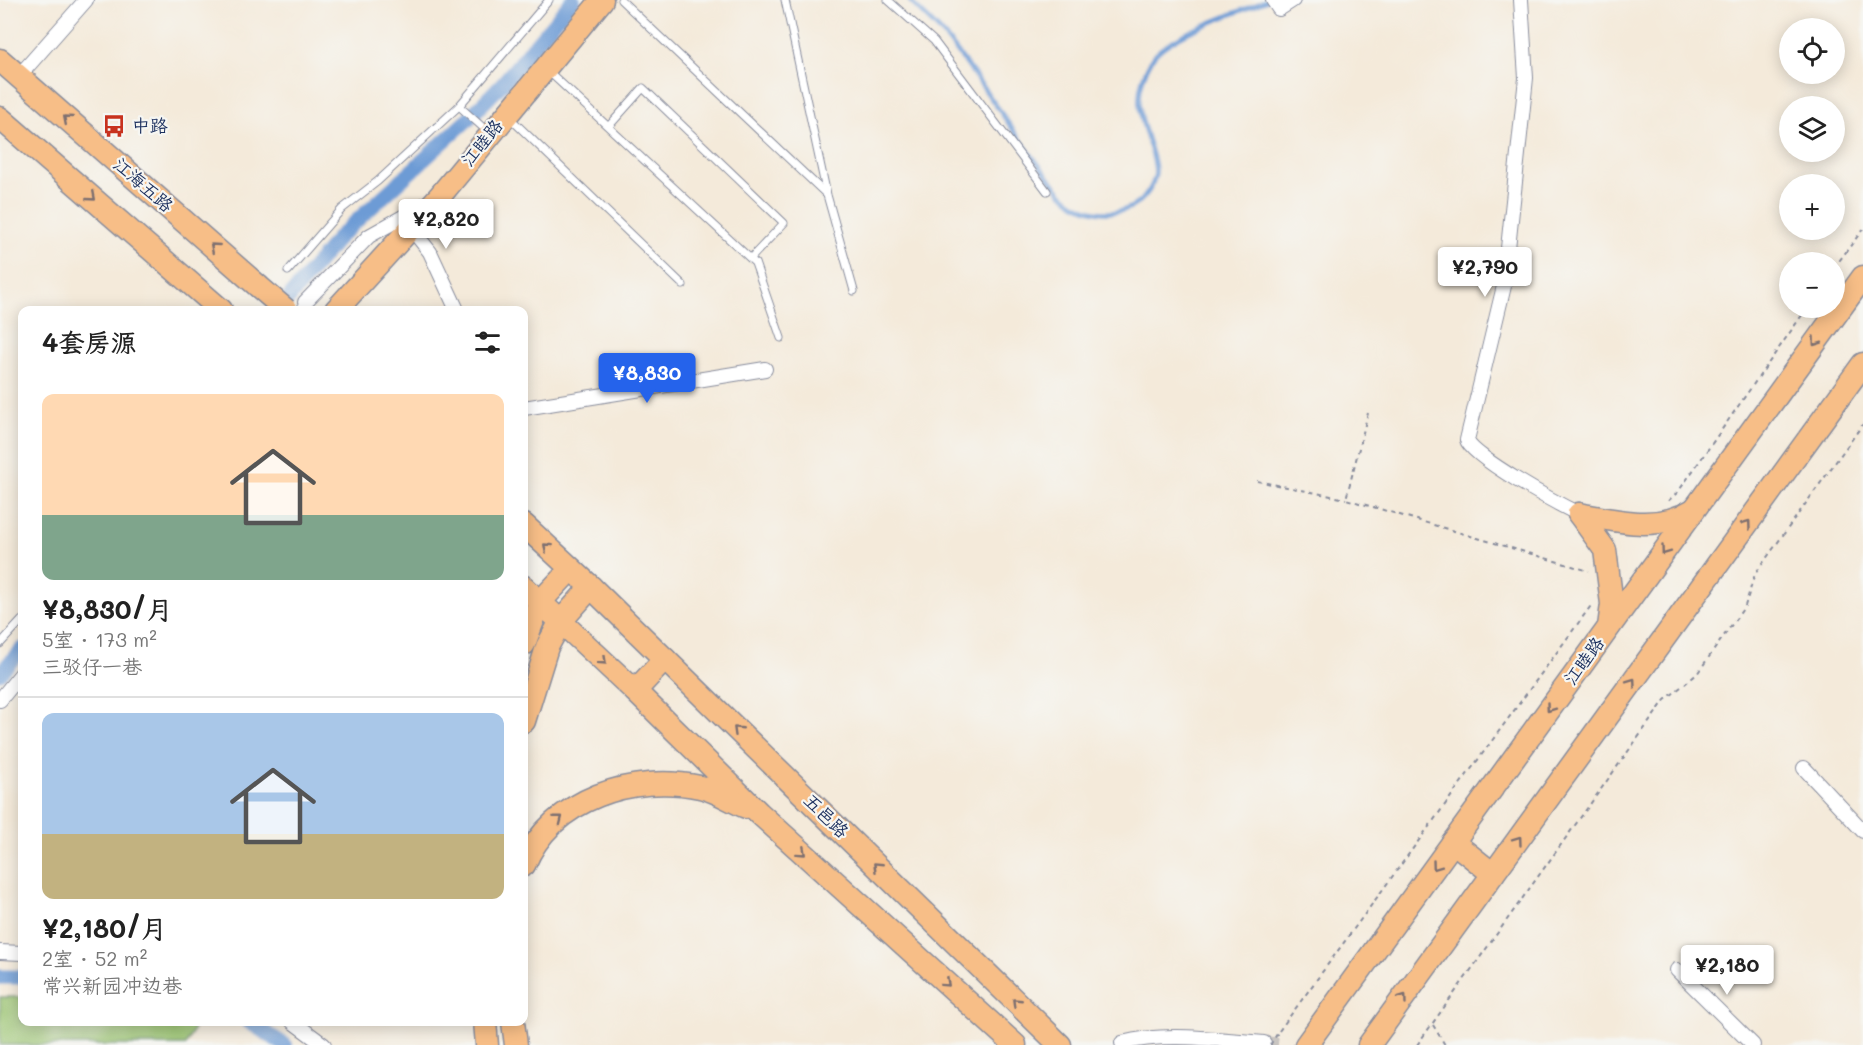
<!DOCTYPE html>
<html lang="zh">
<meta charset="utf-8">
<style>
:root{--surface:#fff;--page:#f6f6f6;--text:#222;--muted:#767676;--line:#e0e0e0;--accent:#2563eb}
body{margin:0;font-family:Mali,"LXGW WenKai TC",sans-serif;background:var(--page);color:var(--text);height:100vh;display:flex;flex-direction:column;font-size:22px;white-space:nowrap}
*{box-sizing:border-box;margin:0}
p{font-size:20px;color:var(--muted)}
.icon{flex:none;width:33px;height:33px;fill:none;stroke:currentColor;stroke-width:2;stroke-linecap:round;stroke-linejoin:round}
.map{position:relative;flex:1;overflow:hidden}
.panel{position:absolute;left:18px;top:306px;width:510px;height:720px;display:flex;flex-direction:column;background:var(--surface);border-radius:12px;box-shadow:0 3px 15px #0003}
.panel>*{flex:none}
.buttons{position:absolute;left:1779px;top:18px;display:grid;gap:12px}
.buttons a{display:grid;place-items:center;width:66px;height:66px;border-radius:50%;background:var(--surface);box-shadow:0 3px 15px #0003;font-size:30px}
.price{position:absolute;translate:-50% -51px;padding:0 14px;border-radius:6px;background:#fff;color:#222;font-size:20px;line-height:39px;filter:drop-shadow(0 2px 3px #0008)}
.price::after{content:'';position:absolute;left:50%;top:36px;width:18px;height:14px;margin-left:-9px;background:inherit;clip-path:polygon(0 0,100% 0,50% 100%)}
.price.active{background:var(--accent);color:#fff}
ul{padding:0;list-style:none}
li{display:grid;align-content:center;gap:12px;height:318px;padding:0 24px}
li+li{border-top:2px solid var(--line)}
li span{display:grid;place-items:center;height:186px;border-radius:12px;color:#555}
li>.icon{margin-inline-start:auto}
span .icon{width:108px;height:108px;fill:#fffc;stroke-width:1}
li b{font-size:26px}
h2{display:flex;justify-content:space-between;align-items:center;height:72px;padding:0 24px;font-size:26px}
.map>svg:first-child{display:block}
.green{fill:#9ac36f;stroke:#5a7966;stroke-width:1.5}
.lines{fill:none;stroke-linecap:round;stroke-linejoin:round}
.stream{stroke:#6d9bd5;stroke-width:4.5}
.canal{stroke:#6d9bd5;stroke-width:15}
.minor-tunnel{stroke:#c9c5c1;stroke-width:14;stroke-dasharray:14 7;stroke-linecap:butt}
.service-casing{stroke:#888c9c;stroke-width:9}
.minor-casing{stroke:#888c9c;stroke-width:16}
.primary-casing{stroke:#888c9c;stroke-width:25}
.path{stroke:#888c9c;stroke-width:2;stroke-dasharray:4.5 4.5;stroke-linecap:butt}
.service{stroke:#fff;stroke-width:7}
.minor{stroke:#fff;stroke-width:14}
.primary{stroke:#f7be87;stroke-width:22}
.primary-bridge-casing{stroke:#888c9c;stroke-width:25;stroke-linecap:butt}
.path-bridge{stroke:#888c9c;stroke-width:2;stroke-dasharray:4.5 4.5;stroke-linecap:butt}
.primary-bridge{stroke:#f7be87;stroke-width:22}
.oneway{stroke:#7e6f70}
.labels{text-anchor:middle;stroke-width:4.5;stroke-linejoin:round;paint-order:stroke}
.poi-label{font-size:18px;fill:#1b2f5e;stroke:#f6f6f2;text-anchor:start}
.street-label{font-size:18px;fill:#1b2f5e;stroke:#f6f6f2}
</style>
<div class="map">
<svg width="1863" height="1045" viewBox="0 0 1863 1045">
<rect width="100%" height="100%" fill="#f6f6f2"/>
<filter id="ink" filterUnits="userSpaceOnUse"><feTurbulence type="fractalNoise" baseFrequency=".0167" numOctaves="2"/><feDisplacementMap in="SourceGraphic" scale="12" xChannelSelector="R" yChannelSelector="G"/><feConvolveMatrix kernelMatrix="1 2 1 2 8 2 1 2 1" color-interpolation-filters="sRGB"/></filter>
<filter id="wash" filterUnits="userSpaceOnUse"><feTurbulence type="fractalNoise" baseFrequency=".008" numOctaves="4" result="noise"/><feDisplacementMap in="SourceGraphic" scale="24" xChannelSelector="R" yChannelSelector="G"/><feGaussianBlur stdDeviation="1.35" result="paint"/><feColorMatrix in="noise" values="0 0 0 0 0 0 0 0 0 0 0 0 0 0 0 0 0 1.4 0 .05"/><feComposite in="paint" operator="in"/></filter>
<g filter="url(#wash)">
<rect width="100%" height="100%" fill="#f4eada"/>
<!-- green -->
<polygon class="green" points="0,997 22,997 22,1022 186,1022 195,1026 186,1045 0,1045"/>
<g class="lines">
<!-- stream -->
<path class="stream" d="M909 0C921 13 936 25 947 39 987 88 1019 144 1061 192 1087 222 1144 221 1155 176 1157 168 1153 158 1151 150 1140 115 1131 94 1152 59 1166 35 1240 12 1268 0"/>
<!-- canal -->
<g class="canal">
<polyline points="279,310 340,236 465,122 502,84 573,0"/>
<polyline points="0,673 22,649"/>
<polyline points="0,977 22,977"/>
<polyline points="249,1022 285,1045"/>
</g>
</g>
</g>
<g filter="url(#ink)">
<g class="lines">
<!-- minor-tunnel -->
<polyline class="minor-tunnel" points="1264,1043 1282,1045"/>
<!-- service casing -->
<g class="service-casing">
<g id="service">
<polyline points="621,0 826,194"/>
<polyline points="785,0 827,195 854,291"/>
<polyline points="888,0 934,41 1047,191"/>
<polyline points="547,70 755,263 781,338"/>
<polyline points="459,106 488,132"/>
<polyline points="510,118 683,285"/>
<polyline points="609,126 643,88 784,223 751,258"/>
<polyline points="288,271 342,209 378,181 459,106 549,0"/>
<polyline points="0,644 22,620"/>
</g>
</g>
<!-- minor casing -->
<g class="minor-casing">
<g id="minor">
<polyline points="1273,0 1279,9 1293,0"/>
<path d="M1521 0 1526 78 1504 286 1467 440C1471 457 1560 505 1579 514"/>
<polyline points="19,76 86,0"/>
<polyline points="411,228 430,252 457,310"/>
<polyline points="305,302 369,236 426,204"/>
<polyline points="524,408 765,369"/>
<polyline points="0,700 22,673"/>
<polyline points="1804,768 1863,831"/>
<polyline points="0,952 22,953"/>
<polyline points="1677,970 1753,1045"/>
<polyline points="293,1022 324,1045"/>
<path d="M1122 1043C1167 1031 1218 1040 1264 1043"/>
</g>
</g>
<!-- primary casing -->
<g class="primary-casing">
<g id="primary">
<polyline points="0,60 258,286"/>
<polyline points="0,118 221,310"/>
<polyline points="336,310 439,197 602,0"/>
<polyline points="1579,514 1605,550 1612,604 1609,627"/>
<path d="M1579 514C1617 521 1659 532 1693 510"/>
<polyline points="524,525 591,587 1060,1045"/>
<polyline points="524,587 635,691 759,813 1015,1045"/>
<polyline points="524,644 540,602 571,569"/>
<polyline points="635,691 665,659"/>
<polyline points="524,721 547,647 561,621 591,587"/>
<polyline points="1453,842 1493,874"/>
<path d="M524 865C552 798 634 773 700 787 715 790 732 801 746 807"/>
<polyline points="485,1022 487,1045"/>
<polyline points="513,1022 516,1045"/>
<polyline points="1306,1045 1863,277"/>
<polyline points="1369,1045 1863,364"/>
</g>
</g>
<!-- path -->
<g class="path">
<polyline points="1834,268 1863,229"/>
<polyline points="1368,413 1346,499 1589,571"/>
<polyline points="1257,481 1346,499"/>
<polyline points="1668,501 1678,492 1807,308"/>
<polyline points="1433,1025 1445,1045"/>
<polyline points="1279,1031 1593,603"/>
<polyline points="1417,1045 1665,700 1697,674 1745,606 1755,574 1863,424"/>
</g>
<!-- service -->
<use href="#service" class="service"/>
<!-- minor -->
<use href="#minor" class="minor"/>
<!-- primary -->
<use href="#primary" class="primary"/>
<!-- primary-bridge casing -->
<g class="primary-bridge-casing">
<polyline id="primary-bridge" points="258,286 286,310"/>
</g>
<!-- path-bridge -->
<polyline class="path-bridge" points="1270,1045 1279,1031"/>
<!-- primary-bridge -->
<use href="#primary-bridge" class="primary-bridge"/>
</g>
<!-- one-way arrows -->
<defs><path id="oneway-chevron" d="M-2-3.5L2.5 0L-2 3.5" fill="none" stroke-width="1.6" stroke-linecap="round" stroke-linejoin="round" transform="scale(1.5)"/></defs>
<g class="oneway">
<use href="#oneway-chevron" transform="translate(67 119) rotate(-139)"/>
<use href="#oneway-chevron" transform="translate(92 197) rotate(41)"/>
<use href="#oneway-chevron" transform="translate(214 247) rotate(-139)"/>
<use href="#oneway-chevron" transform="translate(1816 342) rotate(126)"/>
<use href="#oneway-chevron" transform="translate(1747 524) rotate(-54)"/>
<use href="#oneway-chevron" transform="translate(547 547) rotate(-138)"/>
<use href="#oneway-chevron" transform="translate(1665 551) rotate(126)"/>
<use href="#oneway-chevron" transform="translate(603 661) rotate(43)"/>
<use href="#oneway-chevron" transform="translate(1632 682) rotate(-54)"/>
<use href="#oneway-chevron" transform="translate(1550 708) rotate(126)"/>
<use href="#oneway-chevron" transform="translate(737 730) rotate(-136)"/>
<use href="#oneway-chevron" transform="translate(559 819) rotate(-38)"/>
<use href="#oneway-chevron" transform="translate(1518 840) rotate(-54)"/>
<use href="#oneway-chevron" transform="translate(802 852) rotate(42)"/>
<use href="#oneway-chevron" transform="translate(877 866) rotate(-136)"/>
<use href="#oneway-chevron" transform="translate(1436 866) rotate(126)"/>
<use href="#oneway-chevron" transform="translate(946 983) rotate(42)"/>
<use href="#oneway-chevron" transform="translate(1403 998) rotate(-54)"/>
<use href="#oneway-chevron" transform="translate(1016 1002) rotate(-136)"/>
</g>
</g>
<!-- icons -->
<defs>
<g id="bus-bare" transform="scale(1.8)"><path d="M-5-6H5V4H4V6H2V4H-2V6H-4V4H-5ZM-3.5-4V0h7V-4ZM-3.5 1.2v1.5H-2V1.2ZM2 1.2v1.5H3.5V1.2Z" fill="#c8321e" stroke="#f6f6f2" stroke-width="2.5" paint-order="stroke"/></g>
</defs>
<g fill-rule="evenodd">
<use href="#bus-bare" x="114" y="126"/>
</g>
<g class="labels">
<!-- poi labels -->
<g class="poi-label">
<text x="132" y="132">中路</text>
</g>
<!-- street labels -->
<g class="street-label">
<text transform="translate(482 143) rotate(-51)" y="6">江睦路</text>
<text transform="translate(143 185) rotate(41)" y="6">江海五路</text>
<text transform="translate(1584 661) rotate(-54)" y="6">江睦路</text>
<text transform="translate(826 816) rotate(44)" y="6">五邑路</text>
</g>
</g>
</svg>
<div class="buttons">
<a><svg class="icon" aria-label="locate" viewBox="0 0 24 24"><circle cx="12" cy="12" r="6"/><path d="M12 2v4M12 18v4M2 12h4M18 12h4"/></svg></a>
<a><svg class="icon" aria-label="layers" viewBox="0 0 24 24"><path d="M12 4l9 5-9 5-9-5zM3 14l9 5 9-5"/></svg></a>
<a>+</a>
<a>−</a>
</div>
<b class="price" style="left:446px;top:250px">¥2,820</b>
<b class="price" style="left:1485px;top:298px">¥2,790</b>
<b class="price active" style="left:647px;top:404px">¥8,830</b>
<b class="price" style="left:1727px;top:996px">¥2,180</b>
<section class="panel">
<h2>4套房源<svg class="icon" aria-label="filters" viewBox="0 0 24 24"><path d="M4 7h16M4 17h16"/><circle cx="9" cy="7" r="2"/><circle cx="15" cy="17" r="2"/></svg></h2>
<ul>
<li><span style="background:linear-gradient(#ffd9b3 65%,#7fa58c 0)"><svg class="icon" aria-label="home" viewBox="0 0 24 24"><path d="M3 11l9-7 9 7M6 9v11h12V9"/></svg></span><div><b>¥8,830/月</b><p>5室 · 173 m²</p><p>三驳仔一巷</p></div></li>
<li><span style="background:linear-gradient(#a9c7e8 65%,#c2b280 0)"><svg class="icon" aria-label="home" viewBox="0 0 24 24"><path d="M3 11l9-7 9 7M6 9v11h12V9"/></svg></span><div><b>¥2,180/月</b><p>2室 · 52 m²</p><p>常兴新园冲边巷</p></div></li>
</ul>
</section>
</div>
